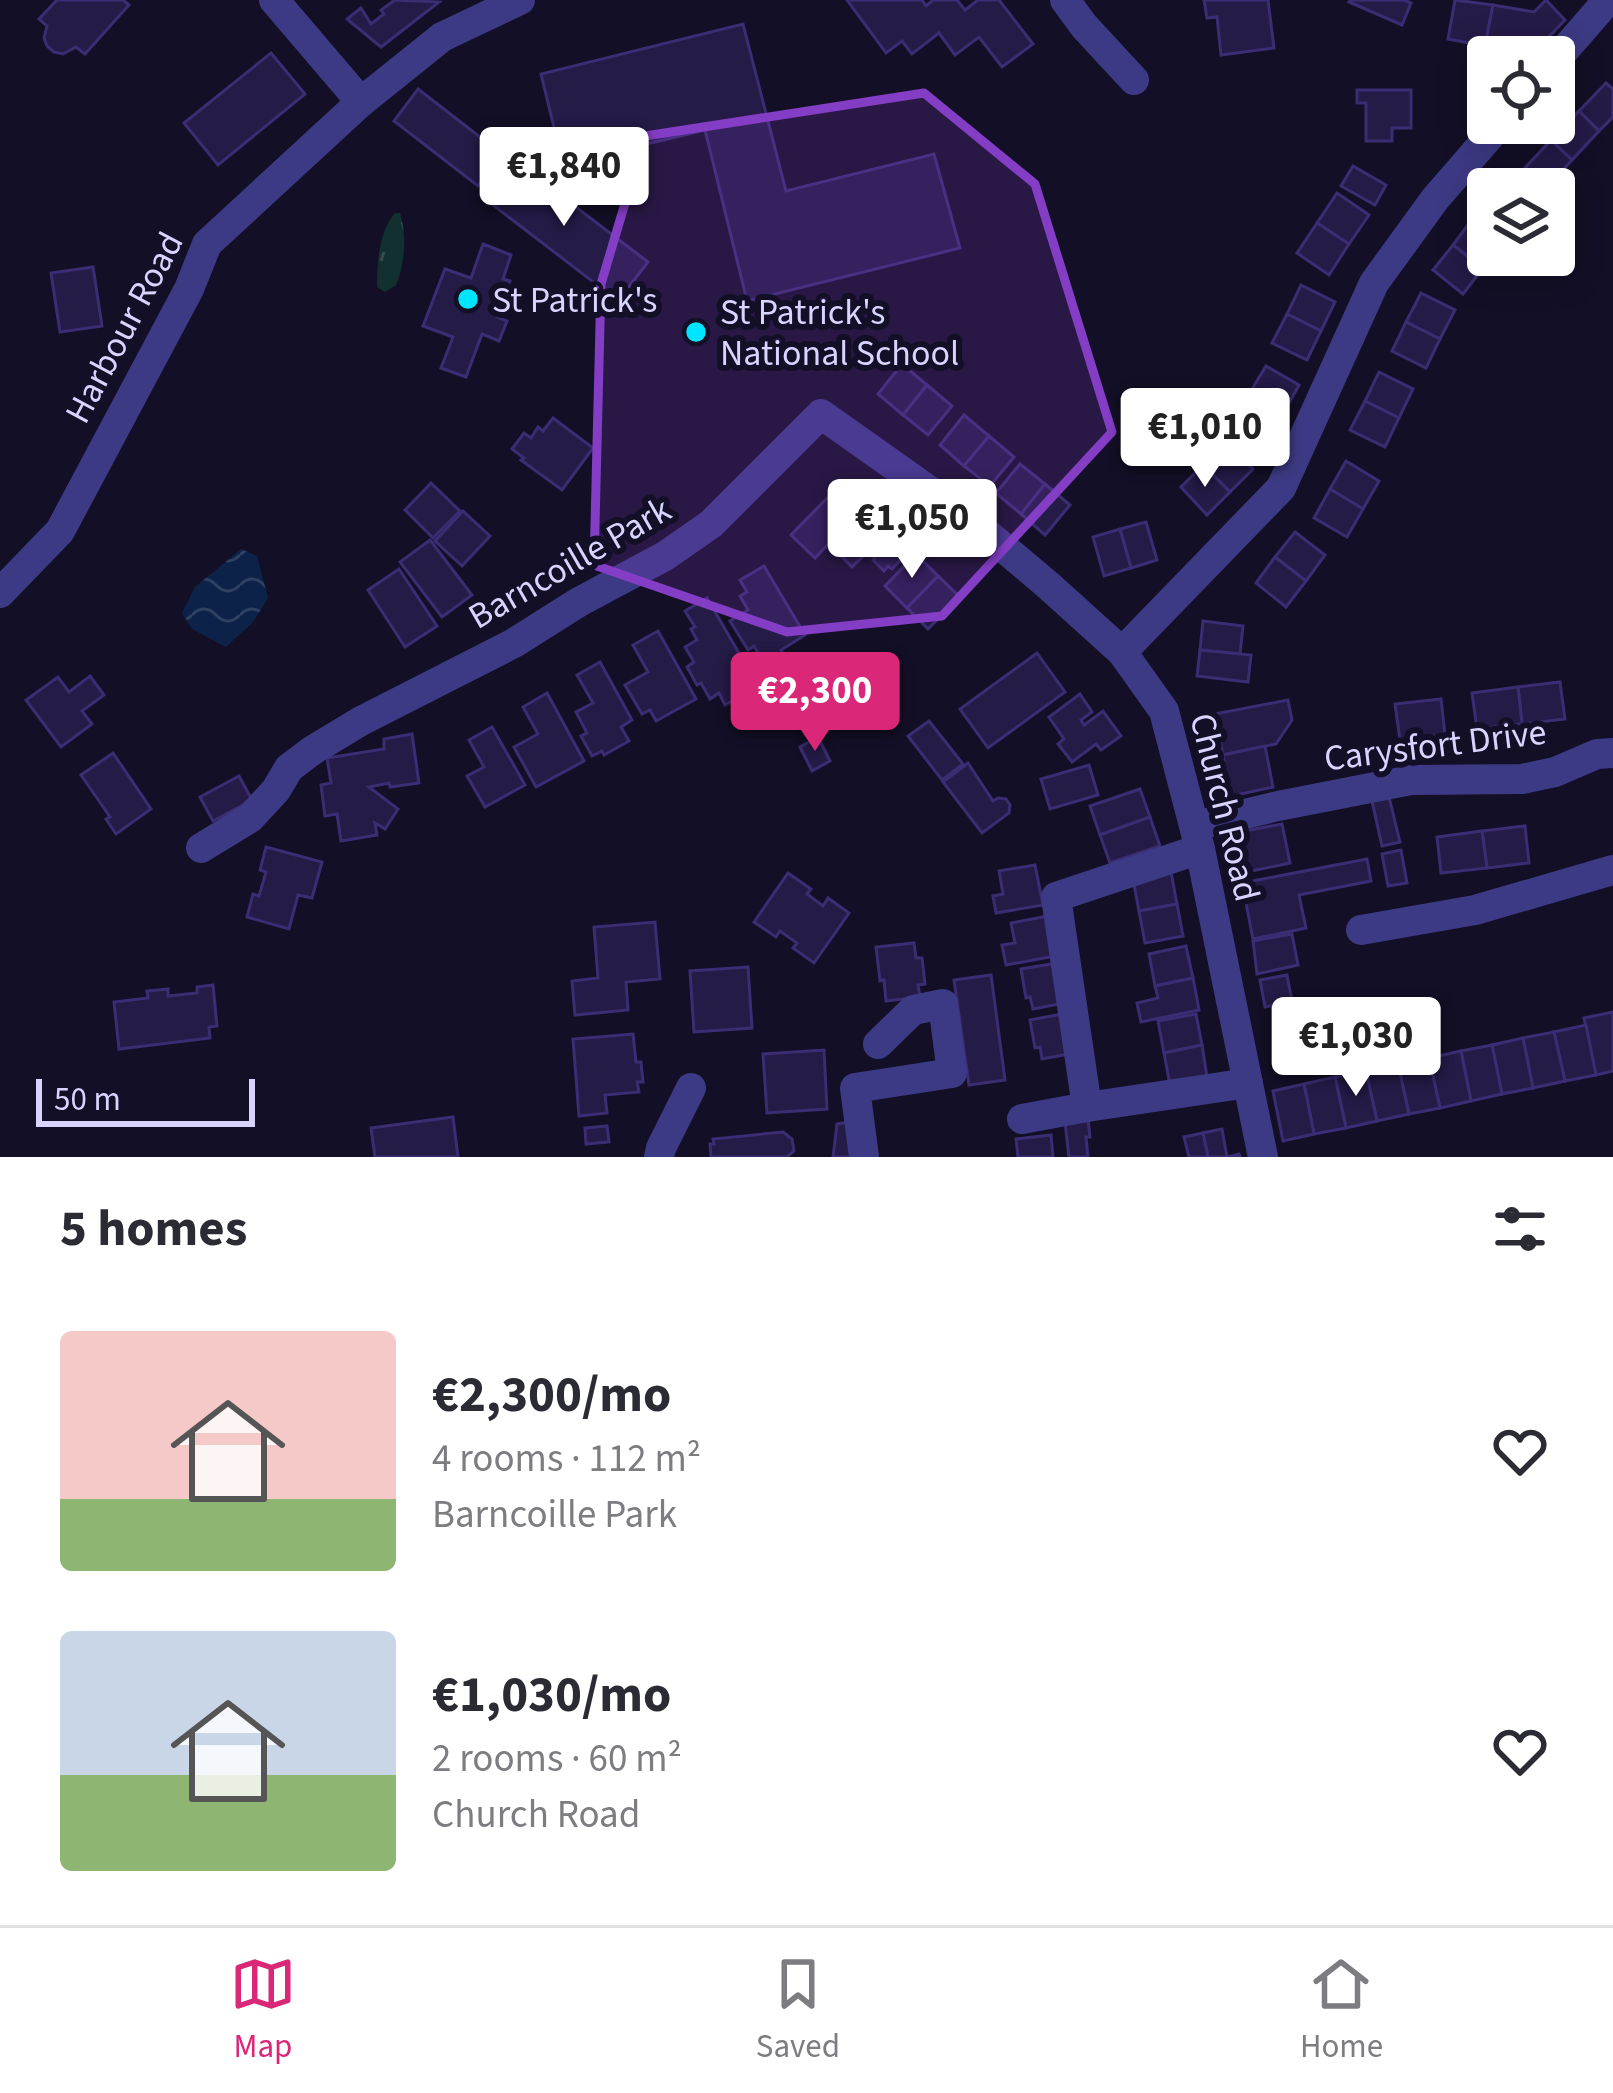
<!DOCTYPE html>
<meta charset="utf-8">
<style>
:root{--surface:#fff;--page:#f2f2f3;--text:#2b2b33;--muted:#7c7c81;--line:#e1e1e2;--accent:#db2777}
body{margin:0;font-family:"Source Sans 3",sans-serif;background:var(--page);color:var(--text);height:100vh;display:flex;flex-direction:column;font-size:45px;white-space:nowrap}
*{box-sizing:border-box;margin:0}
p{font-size:39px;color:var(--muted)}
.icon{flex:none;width:66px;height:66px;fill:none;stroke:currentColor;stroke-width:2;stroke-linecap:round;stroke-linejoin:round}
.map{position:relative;height:1157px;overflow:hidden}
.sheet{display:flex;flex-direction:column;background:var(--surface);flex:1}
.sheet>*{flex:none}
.tools{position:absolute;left:1467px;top:36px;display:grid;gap:24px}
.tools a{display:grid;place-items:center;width:108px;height:108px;border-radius:12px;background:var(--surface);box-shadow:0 6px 30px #0003;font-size:60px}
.scale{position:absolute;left:36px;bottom:30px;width:219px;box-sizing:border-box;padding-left:12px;border:6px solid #d9d4ff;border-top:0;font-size:33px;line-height:42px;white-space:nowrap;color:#d9d4ff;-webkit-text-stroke:9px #130f26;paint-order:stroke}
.price{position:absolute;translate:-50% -102px;padding:0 27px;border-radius:12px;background:#fff;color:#222;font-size:39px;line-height:78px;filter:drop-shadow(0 3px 6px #0008)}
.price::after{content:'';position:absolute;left:50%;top:72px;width:36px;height:27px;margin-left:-18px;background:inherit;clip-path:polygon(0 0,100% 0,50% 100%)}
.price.current{background:var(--accent);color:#fff}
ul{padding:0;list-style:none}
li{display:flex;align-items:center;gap:36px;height:300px;padding:0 60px}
li span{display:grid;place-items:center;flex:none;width:336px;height:240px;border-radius:12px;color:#555}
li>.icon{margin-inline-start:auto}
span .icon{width:144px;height:144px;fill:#fffc;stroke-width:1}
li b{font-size:51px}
h2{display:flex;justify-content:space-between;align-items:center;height:144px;padding:0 60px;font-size:51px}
.menu{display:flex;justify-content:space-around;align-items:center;height:168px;border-top:3px solid var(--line);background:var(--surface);font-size:33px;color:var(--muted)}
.menu a{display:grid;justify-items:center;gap:6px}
.menu .current{color:var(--accent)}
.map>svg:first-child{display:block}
.grass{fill:url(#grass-tufts)}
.water{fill:url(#water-waves)}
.building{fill:#241b47;stroke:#3b2d73;stroke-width:3}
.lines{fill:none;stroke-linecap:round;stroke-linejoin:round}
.minor{stroke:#3d3a85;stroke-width:30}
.marked{fill:#843dc5;fill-opacity:0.2;stroke:#843dc5;stroke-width:9;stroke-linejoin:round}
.poi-dot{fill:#00e5ff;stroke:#130f26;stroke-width:4.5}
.labels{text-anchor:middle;stroke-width:12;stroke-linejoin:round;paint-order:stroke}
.poi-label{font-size:36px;fill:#d9d4ff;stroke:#130f26;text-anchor:start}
.street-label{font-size:36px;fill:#d9d4ff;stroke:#130f26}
</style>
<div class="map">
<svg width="1613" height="1157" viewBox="0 0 1613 1157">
<defs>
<pattern id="grass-tufts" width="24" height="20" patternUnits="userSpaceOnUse" patternTransform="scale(3)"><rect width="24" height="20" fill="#12302f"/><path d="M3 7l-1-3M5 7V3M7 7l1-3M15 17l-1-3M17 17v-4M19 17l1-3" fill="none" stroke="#344d4e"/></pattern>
<pattern id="water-waves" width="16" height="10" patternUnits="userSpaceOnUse" patternTransform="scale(3)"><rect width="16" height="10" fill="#0c2248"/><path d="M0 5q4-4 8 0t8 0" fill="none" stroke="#2f4163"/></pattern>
</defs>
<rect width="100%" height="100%" fill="#130f26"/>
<!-- grass -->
<path class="grass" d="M395 213H400C407 237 405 262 396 285L385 292 377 287C377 263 379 231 395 213Z"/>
<!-- water -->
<polygon class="water" points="241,549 257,556 268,598 253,622 226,647 192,629 182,613 195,587"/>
<!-- building -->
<g class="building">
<polygon points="57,0 123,0 129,5 85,54 76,47 63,54 54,52 47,46 44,38 47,26 39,19"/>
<polygon points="395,0 439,2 381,47 347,19 361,8 371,24 384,14 381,10"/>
<polygon points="847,0 922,0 926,6 933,0 957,0 965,10 978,0 999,0 1033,44 1002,67 979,37 955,55 939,33 912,54 902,41 886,53"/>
<polygon points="1204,0 1268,0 1274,48 1221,55 1217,17 1207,18"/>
<polygon points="1350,0 1404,0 1411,3 1402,25 1349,2"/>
<polygon points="1455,0 1493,5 1485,46 1448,39"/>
<polygon points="1546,0 1565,20 1532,54 1485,46 1493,5 1534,12"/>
<polygon points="743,24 786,191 934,154 960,248 747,301 705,130 563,164 541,74"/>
<polygon points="271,53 305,94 218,165 184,123"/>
<polygon points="1606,83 1613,89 1613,117 1599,131 1579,111"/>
<polygon points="418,89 502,154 478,186 394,121"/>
<polygon points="1357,90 1411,90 1411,128 1392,128 1392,141 1366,141 1366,103 1357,103"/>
<polygon points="1579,111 1599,131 1572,160 1551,140"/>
<polygon points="1551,140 1572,160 1545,189 1524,169"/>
<polygon points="509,156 648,262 618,301 480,195"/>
<polygon points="1353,166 1386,185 1375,205 1341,186"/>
<polygon points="1337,193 1369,215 1349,244 1317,223"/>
<polygon points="1488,198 1488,255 1493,255 1483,268 1453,245"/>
<polygon points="1317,223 1349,244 1329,275 1297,253"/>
<polygon points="483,244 511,255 503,279 510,281 497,317 507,321 499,341 482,334 466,377 441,368 453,337 423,326 445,269 471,278"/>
<polygon points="1453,245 1483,268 1463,294 1433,270"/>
<polygon points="93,267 102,326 60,332 51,273"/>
<polygon points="1301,285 1335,302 1321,331 1287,314"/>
<polygon points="1421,293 1455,310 1440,339 1406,322"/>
<polygon points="1287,314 1321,331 1307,360 1272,343"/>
<polygon points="1406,322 1440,339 1426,368 1392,351"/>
<polygon points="902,364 927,385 903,415 878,394"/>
<polygon points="1266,366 1299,385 1283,414 1249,394"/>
<polygon points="1379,372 1413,389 1399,418 1365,401"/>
<polygon points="927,385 952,406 928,435 903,415"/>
<polygon points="1249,394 1283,414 1267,442 1233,423"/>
<polygon points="1365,401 1399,418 1385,447 1350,430"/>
<polygon points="964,415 989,436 964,466 940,445"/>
<polygon points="553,418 593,448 562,490 521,460 524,458 512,449 524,433 531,438 538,427 543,431"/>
<polygon points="989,436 1014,457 990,486 964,466"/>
<polygon points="1226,442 1253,469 1230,492 1203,465"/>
<polygon points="1346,461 1379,481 1363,509 1330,489"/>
<polygon points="1020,464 1045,484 1021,514 996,493"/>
<polygon points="1203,465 1230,492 1207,515 1181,487"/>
<polygon points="431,483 460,511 433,538 405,510"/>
<polygon points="1045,484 1070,505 1045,535 1021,514"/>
<polygon points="837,488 861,511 815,558 791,535"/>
<polygon points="1330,489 1363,509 1347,537 1314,518"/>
<polygon points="463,511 490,536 462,566 435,541"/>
<polygon points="861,511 885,535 852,567 829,544"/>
<polygon points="1146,522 1157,560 1131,568 1120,529"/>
<polygon points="1120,529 1131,568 1104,576 1093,537"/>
<polygon points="1295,532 1325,555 1306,581 1275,557"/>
<polygon points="888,535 907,553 892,569 888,566 884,571 873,560 877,555 873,551"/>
<polygon points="430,540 472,595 442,617 400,562"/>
<polygon points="916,554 938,576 907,608 885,586"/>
<polygon points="1275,557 1306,581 1286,607 1256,583"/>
<polygon points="764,566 805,635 781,650 791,668 773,678 754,646 748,650 730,621 748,610 740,596 747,592 740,580"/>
<polygon points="399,569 437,626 405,647 368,590"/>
<polygon points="938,576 960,597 928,629 907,608"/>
<polygon points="707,598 758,686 725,705 719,693 710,699 701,683 697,685 687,667 694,662 685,647 697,640 691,629 695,627 685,611"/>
<polygon points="1203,621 1243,626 1240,654 1200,650"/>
<polygon points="658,631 696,699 656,721 650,710 642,714 625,685 648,672 633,645"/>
<polygon points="1200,650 1251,655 1248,682 1197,676"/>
<polygon points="1037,653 1065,692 988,748 960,709"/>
<polygon points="600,662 632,720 621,727 629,741 604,755 602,751 592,756 581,736 587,733 576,712 593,703 577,675"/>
<polygon points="90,676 104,695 82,711 92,724 61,747 26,700 58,677 69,692"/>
<polygon points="1560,682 1565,719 1522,724 1518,687"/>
<polygon points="1518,687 1522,724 1477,729 1472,693"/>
<polygon points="547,693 584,761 536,787 514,747 538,734 523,707"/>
<polygon points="1080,694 1092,712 1081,720 1084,725 1103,711 1121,736 1101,750 1096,744 1072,762 1058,744 1064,739 1049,717"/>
<polygon points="1441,699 1445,735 1400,740 1395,704"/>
<polygon points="1288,700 1292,720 1276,744 1223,755 1219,735 1214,735 1210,715"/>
<polygon points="929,721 963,764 942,780 908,736"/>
<polygon points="492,727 525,785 485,807 467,776 484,767 469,740"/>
<polygon points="412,734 419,783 390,787 389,783 369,787 398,809 385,829 375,823 377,835 341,841 337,814 325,816 321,785 331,783 327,758 384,749 384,739"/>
<polygon points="818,737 830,761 812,771 800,747"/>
<polygon points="1265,746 1273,787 1227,797 1223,778 1227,777 1223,755"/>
<polygon points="113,753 151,809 116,834 106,819 110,817 81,775"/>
<polygon points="968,763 993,801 998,798 1006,799 1010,805 1009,813 982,833 943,782"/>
<polygon points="1089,765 1098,795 1050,809 1041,779"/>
<polygon points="239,776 252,800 213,821 200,797"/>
<polygon points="1140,789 1150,817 1100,835 1090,806"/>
<polygon points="1389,797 1400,842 1382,846 1372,801"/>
<polygon points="1150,817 1160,846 1110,863 1100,835"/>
<polygon points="1282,824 1290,863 1247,872 1239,832"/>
<polygon points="1525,826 1529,863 1487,868 1482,831"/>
<polygon points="1482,831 1487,868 1441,873 1437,837"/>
<polygon points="266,847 322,862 312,898 298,895 289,929 247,917 253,894 259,896 266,872 260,870"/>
<polygon points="1401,850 1407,883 1388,886 1382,854"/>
<polygon points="1367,859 1371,881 1299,895 1306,928 1253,939 1242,883"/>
<polygon points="1035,865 1043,905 996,913 993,896 1003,894 999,871"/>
<polygon points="1171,872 1177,904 1139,911 1133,879"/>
<polygon points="788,873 811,889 807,894 823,906 828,898 849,913 814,963 793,948 797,943 780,931 776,937 754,922"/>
<polygon points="1177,904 1183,936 1145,943 1139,911"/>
<polygon points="1048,916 1055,956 1006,965 1002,945 1015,943 1011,923"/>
<polygon points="655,922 660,979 626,982 628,1010 575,1015 572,981 598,978 594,927"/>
<polygon points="1292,934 1298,965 1257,974 1253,941"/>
<polygon points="914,943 916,958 922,958 925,984 918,985 920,997 886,1001 884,980 880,981 876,947"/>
<polygon points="1186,946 1193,978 1155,986 1149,954"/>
<polygon points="1057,963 1064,1003 1033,1009 1030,997 1026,998 1021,969"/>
<polygon points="748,967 752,1028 694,1032 690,971"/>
<polygon points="991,975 1005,1080 969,1085 954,980"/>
<polygon points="1287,975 1292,1001 1265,1007 1260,980"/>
<polygon points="1193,978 1199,1010 1141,1022 1137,1003 1158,998 1155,986"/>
<polygon points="213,985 217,1026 209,1027 210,1038 119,1049 114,1002 148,998 147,991 168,989 168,996 197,993 197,987"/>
<polygon points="1613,1012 1613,1071 1596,1075 1584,1018"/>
<polygon points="1067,1013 1074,1053 1042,1059 1040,1047 1035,1048 1030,1020"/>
<polygon points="1196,1014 1202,1045 1164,1053 1158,1021"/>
<polygon points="1586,1025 1596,1075 1565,1081 1554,1032"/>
<polygon points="1554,1032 1565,1081 1533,1088 1523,1038"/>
<polygon points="633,1034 636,1062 641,1062 643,1082 637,1082 639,1092 605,1095 607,1113 579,1116 573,1039"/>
<polygon points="1523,1038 1533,1088 1502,1094 1492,1045"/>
<polygon points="1202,1045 1207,1077 1170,1085 1164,1053"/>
<polygon points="1492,1045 1502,1094 1471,1101 1461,1051"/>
<polygon points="824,1050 827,1109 767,1113 763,1054"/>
<polygon points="1461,1051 1471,1101 1440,1108 1429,1058"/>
<polygon points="1429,1058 1440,1108 1409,1114 1398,1064"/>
<polygon points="1398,1064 1409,1114 1377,1121 1366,1071"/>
<polygon points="1366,1071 1377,1121 1346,1128 1335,1077"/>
<polygon points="1335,1077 1346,1128 1314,1134 1304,1084"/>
<polygon points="1304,1084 1314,1134 1283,1141 1273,1091"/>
<polygon points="453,1117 458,1157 375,1157 371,1128"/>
<polygon points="1088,1119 1090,1137 1086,1137 1088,1157 1069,1157 1065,1122"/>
<polygon points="848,1122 854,1157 833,1157 837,1124"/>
<polygon points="607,1126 609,1142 586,1144 585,1128"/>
<polygon points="1222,1129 1227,1157 1239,1154 1240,1157 1208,1157 1203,1133"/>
<polygon points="783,1132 792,1139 794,1151 787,1157 711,1157 710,1144 714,1144 713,1139"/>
<polygon points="1203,1133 1208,1157 1189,1157 1184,1137"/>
<polygon points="1051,1135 1053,1157 1018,1157 1016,1139"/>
</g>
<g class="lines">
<!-- minor -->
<g class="minor">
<polyline points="274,0 361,102"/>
<polyline points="1065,0 1084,26 1134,80"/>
<polyline points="1554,62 1608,0"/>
<polyline points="0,593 60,531 189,289 207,244 361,102 442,37 520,0"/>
<polyline points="1122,652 1281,488 1374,283 1435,199 1501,123"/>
<polyline points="1195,826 1278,806 1411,780 1522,779 1555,772 1597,754 1613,753"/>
<polyline points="201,848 250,818 276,790 289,768 313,750 361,721 514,643 579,602 665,556 711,524 821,414 972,521 1049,586 1122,652 1164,711 1200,849 1263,1157"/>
<polyline points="1361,930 1475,910 1613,870"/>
<polyline points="1087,1107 1248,1083"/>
<polyline points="1022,1119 1087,1107 1056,897 1200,849"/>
<polyline points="659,1157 661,1148 691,1088"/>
<polyline points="864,1157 855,1088 952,1073 943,1004 913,1010 878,1044"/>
</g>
</g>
<!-- marked area -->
<path class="marked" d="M924 93 1035 184 1112 432 942 616 787 632 594 565 601 284 645 136Z"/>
<!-- markers -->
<g class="poi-dot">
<circle cx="468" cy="299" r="12"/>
<circle cx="696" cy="332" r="12"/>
</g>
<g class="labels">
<!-- poi labels -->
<g class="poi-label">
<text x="492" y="312">St Patrick's</text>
<text x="720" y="324">St Patrick's<tspan x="720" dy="41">National School</tspan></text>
</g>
<!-- street labels -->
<g class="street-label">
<text transform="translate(123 327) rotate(-62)" y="13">Harbour Road</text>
<text transform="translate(569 562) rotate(-30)" y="13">Barncoille Park</text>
<text transform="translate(1435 744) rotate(-7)" y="13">Carysfort Drive</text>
<text transform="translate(1226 807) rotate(76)" y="13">Church Road</text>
</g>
</g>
</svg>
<div class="tools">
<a><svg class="icon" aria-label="locate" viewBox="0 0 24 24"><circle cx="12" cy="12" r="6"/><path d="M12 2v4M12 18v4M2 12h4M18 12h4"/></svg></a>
<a><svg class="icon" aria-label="layers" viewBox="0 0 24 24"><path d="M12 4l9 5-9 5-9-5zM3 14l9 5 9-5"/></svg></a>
</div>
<div class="scale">50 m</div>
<b class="price" style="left:564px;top:229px">€1,840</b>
<b class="price" style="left:1205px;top:490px">€1,010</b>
<b class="price" style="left:912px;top:581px">€1,050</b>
<b class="price current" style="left:815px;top:754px">€2,300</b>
<b class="price" style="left:1356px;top:1099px">€1,030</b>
</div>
<section class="sheet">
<h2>5 homes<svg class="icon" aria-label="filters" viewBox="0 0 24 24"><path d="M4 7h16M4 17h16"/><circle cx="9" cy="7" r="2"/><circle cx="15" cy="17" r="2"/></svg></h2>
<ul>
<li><span style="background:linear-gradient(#f6c9c9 70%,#8fb573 0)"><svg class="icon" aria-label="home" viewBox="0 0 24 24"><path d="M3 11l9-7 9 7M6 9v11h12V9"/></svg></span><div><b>€2,300/mo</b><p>4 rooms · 112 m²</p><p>Barncoille Park</p></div><svg class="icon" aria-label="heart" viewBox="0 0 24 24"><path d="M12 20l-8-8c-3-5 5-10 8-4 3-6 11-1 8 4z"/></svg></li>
<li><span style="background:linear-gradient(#c9d6e8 60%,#8fb573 0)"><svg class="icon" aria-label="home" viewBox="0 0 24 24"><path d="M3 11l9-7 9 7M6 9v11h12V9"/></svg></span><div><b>€1,030/mo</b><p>2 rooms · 60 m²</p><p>Church Road</p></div><svg class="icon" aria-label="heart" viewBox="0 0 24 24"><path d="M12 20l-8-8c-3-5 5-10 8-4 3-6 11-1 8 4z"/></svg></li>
</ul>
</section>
<nav class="menu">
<a class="current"><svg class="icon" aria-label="map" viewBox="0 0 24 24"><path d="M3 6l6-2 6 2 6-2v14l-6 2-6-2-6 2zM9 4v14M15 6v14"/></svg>Map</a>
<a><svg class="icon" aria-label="saved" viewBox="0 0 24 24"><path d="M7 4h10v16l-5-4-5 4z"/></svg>Saved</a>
<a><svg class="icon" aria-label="home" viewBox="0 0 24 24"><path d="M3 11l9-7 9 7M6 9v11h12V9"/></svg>Home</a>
</nav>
